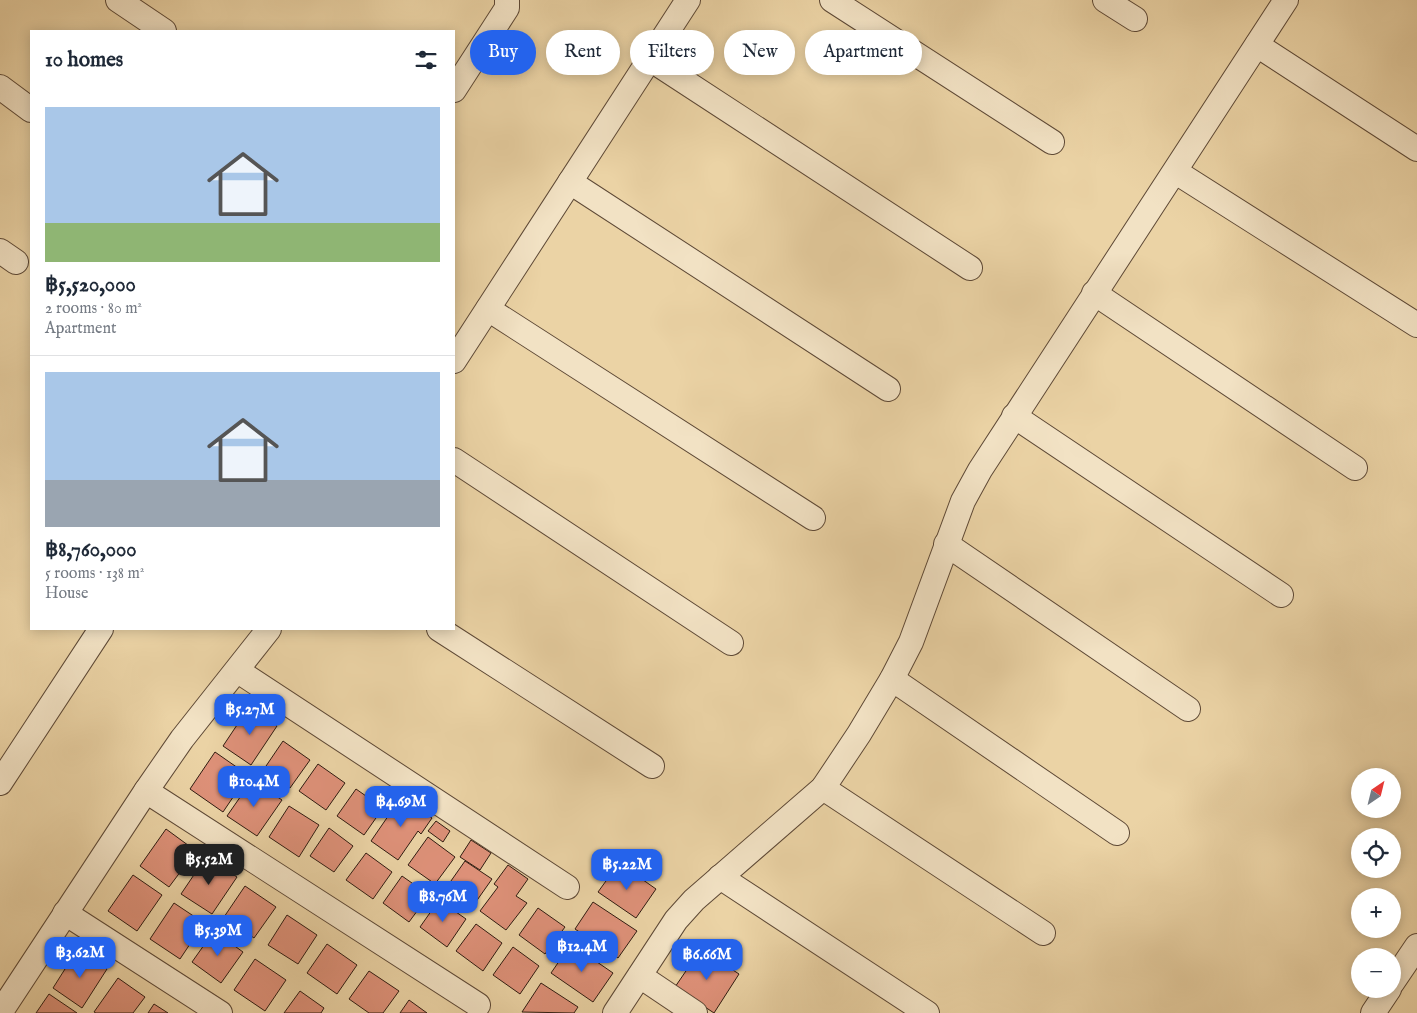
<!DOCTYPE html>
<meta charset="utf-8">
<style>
:root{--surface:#fff;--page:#f6f6f7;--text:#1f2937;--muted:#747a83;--line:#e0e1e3;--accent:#2563eb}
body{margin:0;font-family:"IM FELL English",serif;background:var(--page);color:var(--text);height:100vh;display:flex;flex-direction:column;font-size:19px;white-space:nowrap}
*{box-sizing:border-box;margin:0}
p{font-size:16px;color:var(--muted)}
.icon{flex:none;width:28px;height:28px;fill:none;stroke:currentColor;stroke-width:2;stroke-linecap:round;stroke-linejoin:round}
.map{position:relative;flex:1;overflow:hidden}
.details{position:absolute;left:30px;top:30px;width:425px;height:600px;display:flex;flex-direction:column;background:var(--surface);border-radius:0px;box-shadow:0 2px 12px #0003}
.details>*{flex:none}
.banner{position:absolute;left:470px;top:30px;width:475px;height:45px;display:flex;gap:10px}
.needle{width:32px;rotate:35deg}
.tools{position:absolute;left:1351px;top:768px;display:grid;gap:10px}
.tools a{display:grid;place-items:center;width:50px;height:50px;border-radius:50%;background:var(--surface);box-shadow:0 2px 12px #0003;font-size:25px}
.price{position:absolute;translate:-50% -42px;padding:0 11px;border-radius:10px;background:var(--accent);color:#fff;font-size:16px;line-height:32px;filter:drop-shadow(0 1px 2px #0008)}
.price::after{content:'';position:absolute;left:50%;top:30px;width:15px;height:11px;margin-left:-8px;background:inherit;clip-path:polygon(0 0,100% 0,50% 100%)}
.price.selected{background:#222;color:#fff}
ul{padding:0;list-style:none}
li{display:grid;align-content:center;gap:10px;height:265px;padding:0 15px}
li+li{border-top:1px solid var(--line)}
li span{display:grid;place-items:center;height:155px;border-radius:0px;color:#555}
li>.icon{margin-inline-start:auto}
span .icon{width:90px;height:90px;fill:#fffc;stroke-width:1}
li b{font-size:21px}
h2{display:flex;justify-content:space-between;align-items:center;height:60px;padding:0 15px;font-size:21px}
.chip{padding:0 18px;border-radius:22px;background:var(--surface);box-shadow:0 2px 12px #0003;font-size:18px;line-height:45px}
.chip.selected{background:var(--accent);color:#fff}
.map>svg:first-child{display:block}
.building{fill:#de9179;stroke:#2f1b11}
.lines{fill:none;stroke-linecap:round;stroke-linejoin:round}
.minor-casing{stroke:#5e4936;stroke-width:26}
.minor{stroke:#f2e2c4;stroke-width:24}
</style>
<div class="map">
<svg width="1417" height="1013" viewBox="0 0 1417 1013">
<rect width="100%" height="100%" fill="#ebd3a5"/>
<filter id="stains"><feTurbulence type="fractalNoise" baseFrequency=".004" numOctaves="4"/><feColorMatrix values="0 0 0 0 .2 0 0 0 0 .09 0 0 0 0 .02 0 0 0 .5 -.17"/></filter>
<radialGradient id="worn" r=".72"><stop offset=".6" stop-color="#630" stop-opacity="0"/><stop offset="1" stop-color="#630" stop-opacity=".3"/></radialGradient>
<!-- building -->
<g class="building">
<polygon points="249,707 277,726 251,765 223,746"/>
<polygon points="283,741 310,760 290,788 264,769"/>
<polygon points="215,752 248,775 223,812 190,789"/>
<polygon points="318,764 345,783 326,810 299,791"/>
<polygon points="252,780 282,800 257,836 227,816"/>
<polygon points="356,789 383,808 364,835 337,816"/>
<polygon points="399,795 432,818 421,834 418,831 398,860 371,841 393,809 391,808"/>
<polygon points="289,806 319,825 299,857 269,837"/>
<polygon points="436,821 450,831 443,842 428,831"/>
<polygon points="329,828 353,846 334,872 310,856"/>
<polygon points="166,829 196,851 169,887 140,866"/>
<polygon points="428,837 455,857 435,884 408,865"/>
<polygon points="471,840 491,853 480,870 460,857"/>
<polygon points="366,853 392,872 373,899 346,880"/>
<polygon points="206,857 237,877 212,914 181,894"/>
<polygon points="465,861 492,879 473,906 446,888"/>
<polygon points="619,863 656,889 636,918 598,892"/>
<polygon points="508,865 528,879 516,896 527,903 506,930 480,911 498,887 494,884"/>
<polygon points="133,875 162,895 137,931 108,911"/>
<polygon points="402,876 429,895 409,922 383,903"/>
<polygon points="245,886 276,907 254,938 224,917"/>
<polygon points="439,900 466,919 447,947 420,927"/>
<polygon points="593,902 637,931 618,958 575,929"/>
<polygon points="174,903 204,923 180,959 150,939"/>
<polygon points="538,908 565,927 545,954 519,935"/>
<polygon points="287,915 317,935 298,964 268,945"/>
<polygon points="476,924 502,943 483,971 456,951"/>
<polygon points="214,931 243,952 221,983 192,962"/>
<polygon points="327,944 357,965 337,994 307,973"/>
<polygon points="571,944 613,973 593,1002 551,973"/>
<polygon points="513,947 539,966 520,994 493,975"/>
<polygon points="701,949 739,974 714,1013 675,987"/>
<polygon points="77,950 107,969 82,1008 53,988"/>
<polygon points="255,959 286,980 265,1011 234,990"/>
<polygon points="369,971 399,991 383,1013 369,1013 349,999"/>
<polygon points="118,978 145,997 133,1013 96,1013 94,1012"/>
<polygon points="541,983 578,1007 574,1013 522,1012"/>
<polygon points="300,991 324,1008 321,1013 284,1013"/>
<polygon points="49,994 77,1013 36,1013"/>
<polygon points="409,1000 427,1013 400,1013"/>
<polygon points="154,1004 168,1013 148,1013"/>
</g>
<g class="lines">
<!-- minor casing -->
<g class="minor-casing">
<g id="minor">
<polyline points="118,0 164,31"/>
<polyline points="832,0 1052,142"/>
<polyline points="1105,0 1135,19"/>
<polyline points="1257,45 1417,149"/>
<polyline points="650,59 970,268"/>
<polyline points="0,87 31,110"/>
<polyline points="454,90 507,8 507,0"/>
<polyline points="1176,172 1417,325"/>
<polyline points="570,182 888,389"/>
<polyline points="0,251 16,262"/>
<polyline points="1094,293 1355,468"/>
<polyline points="488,309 813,518"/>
<polyline points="454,361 688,0"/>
<polyline points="1014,416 1281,595"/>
<polyline points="454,460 731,643"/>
<polyline points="946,544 1188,709"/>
<polyline points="439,629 652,766"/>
<polyline points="238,671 567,887"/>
<polyline points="892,679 1117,833"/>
<polyline points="0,783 101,629"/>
<polyline points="823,788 1043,933"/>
<polyline points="146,791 478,1005"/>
<polyline points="720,877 927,1013"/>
<polyline points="65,913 220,1013"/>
<polyline points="640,976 695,1013"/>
<polyline points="1392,983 1417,946"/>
<polyline points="0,1013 146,791 182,739 269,629"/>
<polyline points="615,1013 676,920 694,900 823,788 859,734 892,679 911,642 963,501 980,470 1286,0"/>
<polyline points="1373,1013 1389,989"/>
</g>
</g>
<!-- minor -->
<use href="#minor" class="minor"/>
</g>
<rect width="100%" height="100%" filter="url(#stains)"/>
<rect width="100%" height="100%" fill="url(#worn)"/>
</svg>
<div class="tools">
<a><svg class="needle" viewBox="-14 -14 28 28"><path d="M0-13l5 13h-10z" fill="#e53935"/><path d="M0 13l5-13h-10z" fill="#747a83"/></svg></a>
<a><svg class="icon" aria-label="locate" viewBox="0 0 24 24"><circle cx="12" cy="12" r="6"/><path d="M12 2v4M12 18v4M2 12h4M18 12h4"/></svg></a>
<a>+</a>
<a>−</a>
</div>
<b class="price" style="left:250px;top:736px">฿5.27M</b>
<b class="price" style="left:254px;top:808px">฿10.4M</b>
<b class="price" style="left:401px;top:828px">฿4.69M</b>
<b class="price selected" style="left:209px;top:886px">฿5.52M</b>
<b class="price" style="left:627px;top:891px">฿5.22M</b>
<b class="price" style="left:443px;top:923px">฿8.76M</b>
<b class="price" style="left:218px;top:957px">฿5.39M</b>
<b class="price" style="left:582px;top:973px">฿12.4M</b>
<b class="price" style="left:80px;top:979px">฿3.62M</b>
<b class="price" style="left:707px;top:981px">฿6.66M</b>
<div class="banner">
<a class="chip selected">Buy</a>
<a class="chip">Rent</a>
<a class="chip">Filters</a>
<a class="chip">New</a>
<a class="chip">Apartment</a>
</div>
<section class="details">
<h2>10 homes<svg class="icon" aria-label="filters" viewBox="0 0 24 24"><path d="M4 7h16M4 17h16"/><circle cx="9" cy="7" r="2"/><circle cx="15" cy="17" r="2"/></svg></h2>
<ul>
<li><span style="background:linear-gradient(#a9c7e8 75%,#8fb573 0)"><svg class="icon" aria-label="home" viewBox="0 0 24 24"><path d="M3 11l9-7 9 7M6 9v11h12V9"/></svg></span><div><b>฿5,520,000</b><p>2 rooms · 80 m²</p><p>Apartment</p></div></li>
<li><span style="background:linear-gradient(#a9c7e8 70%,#9aa5b1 0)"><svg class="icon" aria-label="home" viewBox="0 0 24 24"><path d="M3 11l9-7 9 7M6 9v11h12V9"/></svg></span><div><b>฿8,760,000</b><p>5 rooms · 138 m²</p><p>House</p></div></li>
</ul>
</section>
</div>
